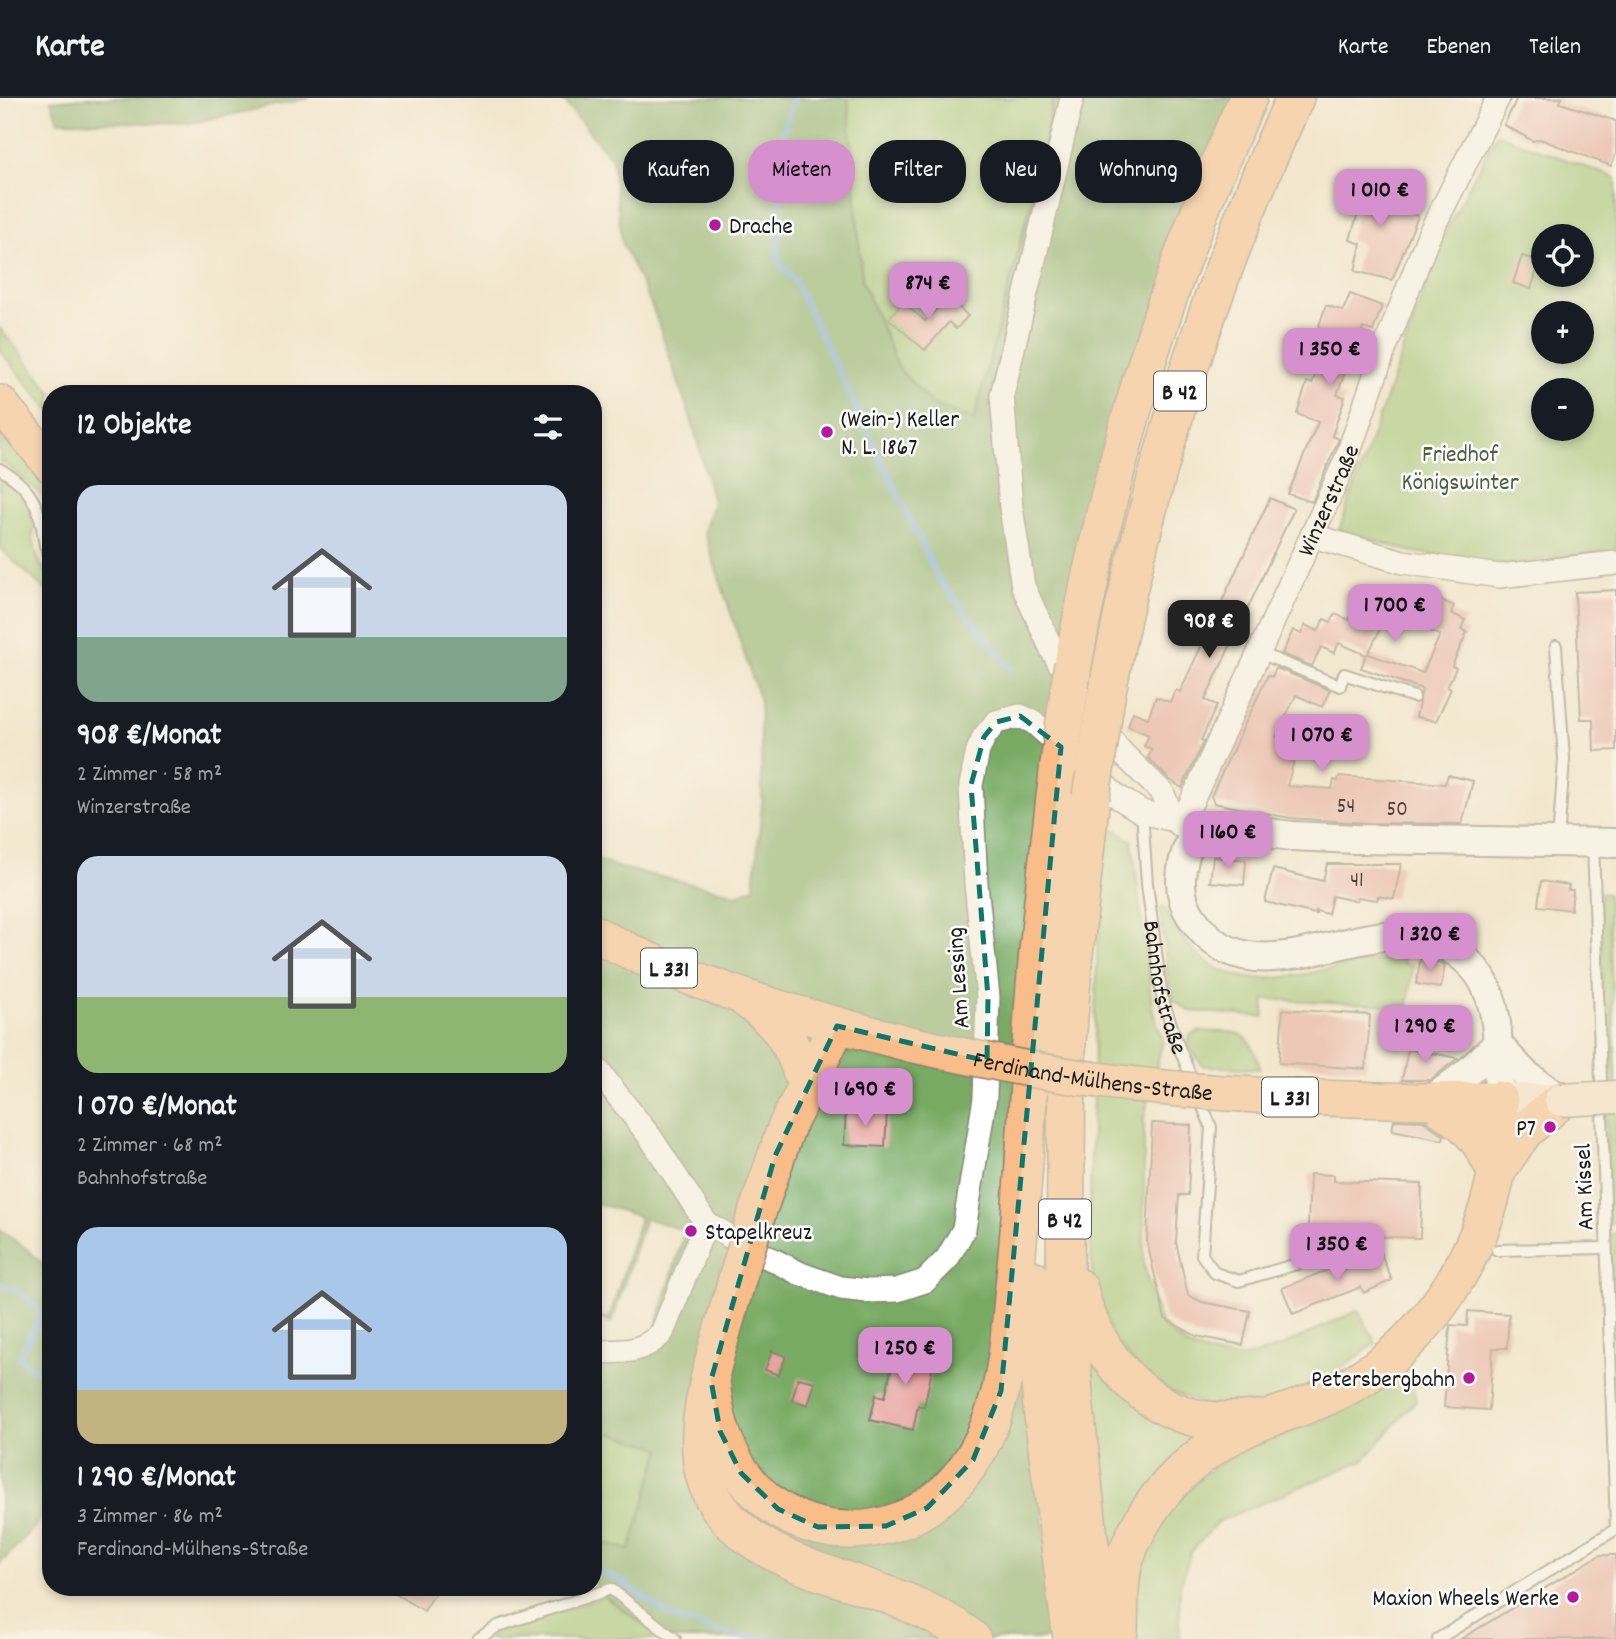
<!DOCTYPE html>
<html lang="de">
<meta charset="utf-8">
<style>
:root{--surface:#171b24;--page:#20242c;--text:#f1f3f6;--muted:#9ea1a6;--line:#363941;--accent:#d690ce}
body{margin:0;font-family:Dekko,sans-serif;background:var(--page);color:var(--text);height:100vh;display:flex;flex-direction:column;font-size:26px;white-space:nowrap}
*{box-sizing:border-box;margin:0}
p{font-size:23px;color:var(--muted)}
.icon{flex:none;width:38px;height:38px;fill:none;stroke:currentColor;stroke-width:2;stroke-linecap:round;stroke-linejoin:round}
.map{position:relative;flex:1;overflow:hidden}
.side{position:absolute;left:42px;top:287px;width:560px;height:1211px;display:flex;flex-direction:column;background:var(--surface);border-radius:28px;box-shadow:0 4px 10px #0003}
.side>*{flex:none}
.banner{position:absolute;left:623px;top:42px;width:665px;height:63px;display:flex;gap:14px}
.fabs{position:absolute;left:1531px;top:126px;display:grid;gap:14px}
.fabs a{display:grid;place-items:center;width:63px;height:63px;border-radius:50%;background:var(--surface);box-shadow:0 4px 10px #0003;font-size:35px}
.price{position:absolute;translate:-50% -60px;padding:0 16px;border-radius:14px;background:var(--accent);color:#111;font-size:23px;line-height:46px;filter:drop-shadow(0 2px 4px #0008)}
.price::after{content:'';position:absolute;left:50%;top:42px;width:21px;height:16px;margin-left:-10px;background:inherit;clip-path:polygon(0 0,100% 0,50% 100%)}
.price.active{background:#222;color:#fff}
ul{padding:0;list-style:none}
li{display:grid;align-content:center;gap:14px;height:371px;padding:0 35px}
li span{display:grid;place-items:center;height:217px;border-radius:21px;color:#555}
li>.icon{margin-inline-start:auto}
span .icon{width:126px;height:126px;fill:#fffc;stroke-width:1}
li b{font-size:30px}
h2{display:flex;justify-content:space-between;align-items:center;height:84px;padding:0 35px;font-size:30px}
.pill{padding:0 24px;border-radius:28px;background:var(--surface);box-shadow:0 4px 10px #0003;font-size:24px;line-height:63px}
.pill.active{background:var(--accent);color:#111}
header{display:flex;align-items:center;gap:42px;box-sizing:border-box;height:98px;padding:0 35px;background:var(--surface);border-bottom:2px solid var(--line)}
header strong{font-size:33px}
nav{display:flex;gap:38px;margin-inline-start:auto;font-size:24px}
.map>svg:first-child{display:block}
.green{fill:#96c472;stroke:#597047;stroke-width:2;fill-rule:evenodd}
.forest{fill:#78aa64;stroke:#4a6340;stroke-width:2}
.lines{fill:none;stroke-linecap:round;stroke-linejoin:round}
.stream{stroke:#71a5de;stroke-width:6}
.building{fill:#e7a39d;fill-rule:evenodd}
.service-casing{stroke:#878275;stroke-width:14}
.minor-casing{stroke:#878275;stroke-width:26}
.tertiary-casing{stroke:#878275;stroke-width:32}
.secondary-casing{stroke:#878275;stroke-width:35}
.primary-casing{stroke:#878275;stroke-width:38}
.trunk-casing{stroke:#878275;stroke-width:40}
.service{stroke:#fff;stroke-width:10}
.minor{stroke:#fff;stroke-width:23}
.tertiary{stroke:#fff;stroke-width:28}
.secondary{stroke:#fde5d0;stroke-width:32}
.primary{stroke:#f9bd89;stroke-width:35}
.trunk{stroke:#f9bd89;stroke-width:37}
.secondary-bridge-casing{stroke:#878275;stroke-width:35;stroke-linecap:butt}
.primary-bridge-casing{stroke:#878275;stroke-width:38;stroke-linecap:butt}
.trunk-bridge-casing{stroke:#878275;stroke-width:40;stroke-linecap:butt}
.secondary-bridge{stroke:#fde5d0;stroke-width:32}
.primary-bridge{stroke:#f9bd89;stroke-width:35}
.trunk-bridge{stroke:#f9bd89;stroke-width:37}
.marked{fill:none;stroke:#0f766e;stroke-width:5;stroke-dasharray:14 9;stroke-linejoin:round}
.poi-dot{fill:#b5179e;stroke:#fff;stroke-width:2.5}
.labels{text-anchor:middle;stroke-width:5;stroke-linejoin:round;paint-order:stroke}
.number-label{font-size:21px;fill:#4f3e3c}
.shield{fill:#fff;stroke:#606060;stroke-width:2}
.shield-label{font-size:23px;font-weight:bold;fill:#1c1c1c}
.poi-label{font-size:24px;fill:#1c1c1c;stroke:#fff;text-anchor:start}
.park-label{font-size:24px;fill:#4d5f3e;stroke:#fff}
.street-label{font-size:24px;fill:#1c1c1c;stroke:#fff}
</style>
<header>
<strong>Karte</strong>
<nav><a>Karte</a><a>Ebenen</a><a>Teilen</a></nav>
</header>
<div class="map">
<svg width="1616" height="1541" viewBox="0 0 1616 1541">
<rect width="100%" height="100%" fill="#fff"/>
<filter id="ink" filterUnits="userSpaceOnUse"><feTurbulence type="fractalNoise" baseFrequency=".0143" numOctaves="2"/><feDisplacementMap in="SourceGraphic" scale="14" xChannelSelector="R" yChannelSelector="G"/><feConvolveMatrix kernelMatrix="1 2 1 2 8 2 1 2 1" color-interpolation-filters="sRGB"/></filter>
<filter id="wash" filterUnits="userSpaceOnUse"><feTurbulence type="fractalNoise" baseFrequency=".00686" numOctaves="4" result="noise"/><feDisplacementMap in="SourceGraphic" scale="28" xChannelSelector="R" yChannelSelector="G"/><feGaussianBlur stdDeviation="1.57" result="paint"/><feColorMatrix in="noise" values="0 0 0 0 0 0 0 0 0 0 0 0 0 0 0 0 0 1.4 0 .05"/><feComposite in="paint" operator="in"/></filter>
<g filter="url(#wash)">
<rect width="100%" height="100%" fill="#f2e7ce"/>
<!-- green -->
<g class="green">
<polygon points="848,0 1053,0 1042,62 974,322 932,306 899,271 862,183"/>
<path d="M1497 36 1616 80V452L1500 467 1409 453 1339 432 1444 136ZM1544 138H1582V177H1544ZM1544 215H1582V254H1544ZM1544 292H1582V331H1544Z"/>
<polygon points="0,230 53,296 51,296 51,314 0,253"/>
<path d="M0 325 51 386V414C45 394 17 377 2 363L0 366V335L13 347 0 333Z"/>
<path d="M0 380 26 399 32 406C34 427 30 466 51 477V495L45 492 0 450Z"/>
<polygon points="1106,725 1132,743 1153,913 1163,942 1144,1020 1144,1167 1152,1200 1162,1227 1188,1249 1218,1258 1245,1260 1278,1250 1358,1212 1376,1245 1334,1276 1269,1305 1205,1307 1170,1293 1141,1273 1113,1241 1093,1181 1089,1130 1099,793"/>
<polygon points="1600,795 1608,796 1616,977 1616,1125 1608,1125"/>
<path d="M1164 809C1220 926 1307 866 1404 858L1403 866 1413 867 1408 908 1264 901V919L1189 913 1174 902 1170 893 1160 811Z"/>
<path d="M1200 933C1238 935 1250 928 1260 971L1203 968 1188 948 1190 937Z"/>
<polygon points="1616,1135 1616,1308 1609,1136"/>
<polygon points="1089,1248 1208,1328 1111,1458"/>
<polygon points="1406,1272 1417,1301 1364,1362 1217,1424 1191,1454 1180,1488 1180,1541 1133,1541 1141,1459 1157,1424 1211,1370 1251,1349 1320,1323 1386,1289"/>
<polygon points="609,1334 662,1349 630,1452 593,1442 593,1339 606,1343"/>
<polygon points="604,1498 663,1541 487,1541 499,1533"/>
</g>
<!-- forest -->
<g class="forest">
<polygon points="84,0 310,0 187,26 58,23 51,3"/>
<polygon points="561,0 848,0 862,183 899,271 932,306 974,322 1042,62 1053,0 1238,0 1104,364 1007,1057 1055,1541 663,1541 604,1498 599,1489 593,1485 593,1442 630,1452 661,1350 610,1335 606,1343 593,1339 593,1254 651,1246 685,1133 645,1120 612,1225 593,1219 593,1216 609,1221 640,1119 593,1104 593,760 617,769 738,796 754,789 762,703 760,604 704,434 713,404 693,327 653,211 622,145 612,61"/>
<polygon points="0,1132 27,1151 51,1174 51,1397 35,1429 0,1466"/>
</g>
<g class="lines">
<!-- stream -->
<g class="stream">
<polyline points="794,0 780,47 778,163 795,183 938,480 1011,571"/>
<path d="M0 1186 22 1195 41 1215C37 1232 23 1244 20 1261L32 1271 51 1276"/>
<polyline points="593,1472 614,1479 674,1520 737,1539 795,1541"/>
</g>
</g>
<g id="blocks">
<!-- building -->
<g class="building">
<polygon points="1517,0 1562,0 1560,5 1616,23 1616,56 1611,68 1540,41 1533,43 1504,27"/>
<polygon points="1358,75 1375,81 1373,89 1410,102 1406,114 1418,118 1392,182 1355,173 1361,146 1350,142 1361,104 1350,100"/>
<polygon points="1522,158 1540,163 1531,191 1513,185"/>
<polygon points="1350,196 1382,208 1373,233 1363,230 1359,240 1357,239 1337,297 1345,299 1332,338 1339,341 1312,404 1288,396 1318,324 1297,316 1307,284 1312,286 1324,250 1313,246 1326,207 1343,213"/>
<polygon points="948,199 968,218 956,231 949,224 925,252 889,221 902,204 925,223"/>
<polygon points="1270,400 1294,411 1205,602 1217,607 1201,642 1204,643 1182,690 1169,681 1148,660 1152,651 1144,648 1149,637 1128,628 1133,614 1148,620 1156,599 1170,604 1176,592 1180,594"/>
<polygon points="1616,492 1616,652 1594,653 1593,621 1581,621 1575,494"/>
<path d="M1422 493 1454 508 1451 515 1465 522 1461 531 1467 534 1452 568 1456 570 1447 589 1451 591 1436 623 1416 619 1422 591 1361 570 1366 557 1339 545 1334 555 1321 549 1312 568 1282 556 1293 532 1301 536 1305 527 1318 533 1324 521 1331 524 1335 516 1349 522 1355 510 1362 513 1366 505 1379 511 1385 499 1392 502 1396 494 1417 504ZM1400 523 1407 527 1408 524 1440 537 1423 575 1368 556 1382 527 1395 533Z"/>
<polygon points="1276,570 1330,592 1322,609 1296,597 1276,639 1298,649 1287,688 1332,691 1334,682 1338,683 1339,678 1445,686 1448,677 1473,683 1462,726 1367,725 1290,720 1214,705 1211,698 1268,577 1272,579"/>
<polygon points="1320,624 1344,633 1341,650 1314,640"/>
<polygon points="1213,759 1246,762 1244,787 1210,784"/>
<polygon points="1327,766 1401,766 1394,801 1378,798 1377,802 1357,799 1356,803 1332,798 1328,816 1316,813 1316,816 1265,804 1273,771 1323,783"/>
<polygon points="1541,783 1569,787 1568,792 1573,792 1571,812 1538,808"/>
<polygon points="1421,857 1445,867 1441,890 1416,886"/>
<polygon points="1283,911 1370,917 1366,971 1279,965"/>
<polygon points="1408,951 1458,960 1430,982 1402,982"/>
<polygon points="846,1011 887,1014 885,1049 844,1047"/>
<polygon points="1394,1022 1423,1023 1444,1037 1443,1042 1392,1032"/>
<polygon points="1152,1025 1191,1027 1188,1097 1179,1097 1176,1144 1188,1197 1202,1204 1250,1213 1243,1247 1196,1238 1165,1221 1147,1144"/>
<polygon points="1310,1076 1334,1077 1334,1083 1422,1086 1420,1140 1333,1137 1333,1130 1308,1129"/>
<polygon points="1380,1154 1392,1182 1364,1195 1361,1189 1293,1216 1282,1190 1330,1171 1332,1175"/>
<polygon points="1468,1213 1509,1216 1507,1250 1493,1250 1489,1312 1444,1309 1450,1227 1467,1228"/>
<polygon points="897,1245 936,1254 924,1309 918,1307 913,1332 870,1322 876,1297 885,1299"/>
<polygon points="772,1253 786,1258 779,1277 765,1272"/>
<polygon points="798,1280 815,1284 808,1307 792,1302"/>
<polygon points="1600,1457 1616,1457 1616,1541 1461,1541"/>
<polygon points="384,1489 439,1489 424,1513"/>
</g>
</g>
</g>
<g filter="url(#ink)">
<use href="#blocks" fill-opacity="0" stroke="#878275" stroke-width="2"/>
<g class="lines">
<!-- service casing -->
<g class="service-casing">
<g id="service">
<path d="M0 371C24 385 37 401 42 429 44 441 44 450 51 461"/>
<polyline points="1556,548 1564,661 1558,744"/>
<polyline points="1260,555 1340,588 1344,576 1414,599"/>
<path id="s1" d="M1142 714 1147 786 1162 899 1177 944 1211 1029 1202 1157 1215 1175 1239 1183 1300 1165"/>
<polyline points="1593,745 1616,1431"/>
<polyline points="1497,1152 1606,1150"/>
<polyline points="478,1541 498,1528 611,1491 675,1541"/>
<polyline points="1438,1541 1616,1431"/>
</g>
</g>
<!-- minor casing -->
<g class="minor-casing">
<g id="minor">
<polyline points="1313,438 1403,464 1499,478 1616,465"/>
<polyline points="1070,583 1053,554 1023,488 1011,409 1002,297 1072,0"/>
<polyline points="1099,627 1122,655 1162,694 1174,722"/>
<path id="s2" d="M1193 737 1187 714 1346 362 1384 252 1429 137 1498 0"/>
<polyline points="593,966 651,1040 706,1125 759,1155 801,1176 841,1190 868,1193 897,1192 925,1183 947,1161 964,1131 985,1000 988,899 976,786 971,687 978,653 984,639 996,624 1020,618 1033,624 1118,699 1142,714 1174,722 1193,737"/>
<path d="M593 1254C622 1253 641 1256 662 1235L706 1125"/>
</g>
</g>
<!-- tertiary casing -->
<g class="tertiary-casing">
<g id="tertiary">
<polyline points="1497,946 1524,975 1561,1002"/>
<path d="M1499 1002C1497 960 1504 903 1473 869 1453 847 1427 837 1397 837 1327 839 1241 897 1191 818 1174 792 1181 763 1193 737L1213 730H1231L1292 738 1355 741 1616 745"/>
<polyline points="1430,1003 1467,975 1497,946"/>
</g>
</g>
<!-- secondary casing -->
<g class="secondary-casing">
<polyline id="secondary" points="1499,1002 1561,1002"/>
</g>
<!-- primary casing -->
<g class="primary-casing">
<g id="primary">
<polyline points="0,305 51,367"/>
<path d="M593 835C694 889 804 919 914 947"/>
<polyline points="1430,1003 1499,1002"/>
</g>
</g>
<!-- trunk casing -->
<g class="trunk-casing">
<g id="trunk">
<path d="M1073 566C1109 372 1165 180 1248 0"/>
<path d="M1106 599C1145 391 1206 192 1295 0"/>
<polyline points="1091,699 1074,857 1067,944 1065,1176 1075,1309 1089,1439 1105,1541"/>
<path d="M746 901C776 921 793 944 803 979"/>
<path d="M1430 1003C1464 1022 1480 1038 1496 1074"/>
<polyline points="1496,1074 1524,1033 1561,1002"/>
<polyline points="757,1115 786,1030 837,928"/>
<polyline points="1032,1181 1042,1310 1072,1541"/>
<path d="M736 1185C695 1329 654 1421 832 1478 881 1494 931 1509 972 1541"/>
<path d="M1079 1190C1091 1247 1133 1303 1192 1319 1214 1325 1236 1323 1258 1321"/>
<path d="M711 1282C715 1331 731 1374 770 1405 793 1423 822 1432 851 1432 923 1430 970 1383 993 1318 1009 1273 1010 1226 1015 1179 1022 1102 1027 1024 1031 947 1036 853 1048 759 1059 666"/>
<path d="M1119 1533C1120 1512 1118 1485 1124 1464 1146 1396 1203 1344 1270 1320 1302 1308 1327 1301 1357 1283 1429 1240 1480 1158 1496 1077 1500 1053 1498 1027 1499 1002"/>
</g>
</g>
<!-- service -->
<use href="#service" class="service"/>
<!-- minor -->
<use href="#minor" class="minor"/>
<!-- tertiary -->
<use href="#tertiary" class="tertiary"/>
<!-- secondary -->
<use href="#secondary" class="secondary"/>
<!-- primary -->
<use href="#primary" class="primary"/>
<!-- trunk -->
<use href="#trunk" class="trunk"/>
<!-- secondary-bridge casing -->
<g class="secondary-bridge-casing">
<polyline id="secondary-bridge" points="1561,1002 1616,999"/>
</g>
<!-- primary-bridge casing -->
<g class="primary-bridge-casing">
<g id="primary-bridge">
<path id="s3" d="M914 947C973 960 1032 973 1091 981 1204 997 1317 1001 1430 1003"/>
</g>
</g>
<!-- trunk-bridge casing -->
<g class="trunk-bridge-casing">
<g id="trunk-bridge">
<polyline points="1059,666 1073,566"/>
<polyline points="1091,699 1106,599"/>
<polyline points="736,1185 757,1115"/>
</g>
</g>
<!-- secondary-bridge -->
<use href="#secondary-bridge" class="secondary-bridge"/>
<!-- primary-bridge -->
<use href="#primary-bridge" class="primary-bridge"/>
<!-- trunk-bridge -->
<use href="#trunk-bridge" class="trunk-bridge"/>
</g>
</g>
<!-- marked area -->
<path d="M0 0H1616V1541H0ZM1020 618 1061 649 1001 1293 973 1362 927 1410 886 1428 818 1429 778 1411 741 1375 720 1333 711 1282 775 1058 837 928 987 963 988 899 971 687 984 639 996 624Z" fill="#f2e7ce" fill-opacity=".55" fill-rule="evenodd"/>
<path class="marked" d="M1020 618 1061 649 1001 1293 973 1362 927 1410 886 1428 818 1429 778 1411 741 1375 720 1333 711 1282 775 1058 837 928 987 963 988 899 971 687 984 639 996 624Z"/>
<!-- markers -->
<g class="poi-dot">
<circle cx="715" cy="127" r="7"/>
<circle cx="827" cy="334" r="7"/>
<circle cx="1550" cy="1029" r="7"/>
<circle cx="691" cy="1133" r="7"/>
<circle cx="1469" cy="1280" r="7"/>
<circle cx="1573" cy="1499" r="7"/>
</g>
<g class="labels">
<!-- number labels -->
<g class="number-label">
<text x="1346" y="714">54</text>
<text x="1397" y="717">50</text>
<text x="1357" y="788">41</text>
</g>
<!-- shield labels -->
<g class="shield">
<rect x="1154" y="273.5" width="52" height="39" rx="5"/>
<rect x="641" y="850.5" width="56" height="39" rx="5"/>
<rect x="1262" y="979.5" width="56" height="39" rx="5"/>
<rect x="1039" y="1101.5" width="52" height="39" rx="5"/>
</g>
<g class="shield-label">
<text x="1180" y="301">B 42</text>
<text x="669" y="878">L 331</text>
<text x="1290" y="1007">L 331</text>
<text x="1065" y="1129">B 42</text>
</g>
<!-- poi labels -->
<g class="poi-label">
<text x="729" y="135">Drache</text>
<text x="841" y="328">(Wein-) Keller<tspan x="841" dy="28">N. L. 1867</tspan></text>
<text x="1536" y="1037" text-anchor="end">P7</text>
<text x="705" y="1141">Stapelkreuz</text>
<text x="1455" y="1288" text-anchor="end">Petersbergbahn</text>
<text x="1559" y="1507" text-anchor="end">Maxion Wheels Werke</text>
</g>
<!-- park labels -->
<g class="park-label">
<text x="1460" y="363">Friedhof<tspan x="1460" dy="28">Königswinter</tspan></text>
</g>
<!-- street labels -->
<g class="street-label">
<text dy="8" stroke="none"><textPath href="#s2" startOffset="366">Winzerstraße</textPath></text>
<text transform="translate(957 880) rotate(-94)" y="8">Am Lessing</text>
<text dy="8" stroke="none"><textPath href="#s1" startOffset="177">Bahnhofstraße</textPath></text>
<text dy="8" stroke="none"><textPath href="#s3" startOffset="182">Ferdinand-Mülhens-Straße</textPath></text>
<text transform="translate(1583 1089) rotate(-92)" y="8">Am Kissel</text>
</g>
</g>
</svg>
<div class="fabs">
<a><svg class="icon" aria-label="locate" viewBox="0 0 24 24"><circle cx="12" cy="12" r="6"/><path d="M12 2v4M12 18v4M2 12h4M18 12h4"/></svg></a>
<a>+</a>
<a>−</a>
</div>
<b class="price" style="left:1380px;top:131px">1 010 €</b>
<b class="price" style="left:928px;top:224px">874 €</b>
<b class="price" style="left:1330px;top:290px">1 350 €</b>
<b class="price" style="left:1395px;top:546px">1 700 €</b>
<b class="price active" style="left:1209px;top:562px">908 €</b>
<b class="price" style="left:1322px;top:676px">1 070 €</b>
<b class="price" style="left:1228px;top:773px">1 160 €</b>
<b class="price" style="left:1430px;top:875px">1 320 €</b>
<b class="price" style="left:1425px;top:967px">1 290 €</b>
<b class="price" style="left:865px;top:1030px">1 690 €</b>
<b class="price" style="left:1337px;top:1185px">1 350 €</b>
<b class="price" style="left:905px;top:1289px">1 250 €</b>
<div class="banner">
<a class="pill">Kaufen</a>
<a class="pill active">Mieten</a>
<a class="pill">Filter</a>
<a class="pill">Neu</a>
<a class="pill">Wohnung</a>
</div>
<section class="side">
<h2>12 Objekte<svg class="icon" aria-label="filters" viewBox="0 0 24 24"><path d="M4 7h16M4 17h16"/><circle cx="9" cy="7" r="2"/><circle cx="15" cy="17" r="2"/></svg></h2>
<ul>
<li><span style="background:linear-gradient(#c9d6e8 70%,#7fa58c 0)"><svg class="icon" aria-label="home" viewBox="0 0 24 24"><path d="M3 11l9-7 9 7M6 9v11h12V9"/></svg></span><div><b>908 €/Monat</b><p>2 Zimmer · 58 m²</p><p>Winzerstraße</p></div></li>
<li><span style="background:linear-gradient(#c9d6e8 65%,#8fb573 0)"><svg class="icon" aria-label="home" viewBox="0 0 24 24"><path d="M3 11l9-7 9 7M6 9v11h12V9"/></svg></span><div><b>1 070 €/Monat</b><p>2 Zimmer · 68 m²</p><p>Bahnhofstraße</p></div></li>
<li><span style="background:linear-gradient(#a9c7e8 75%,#c2b280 0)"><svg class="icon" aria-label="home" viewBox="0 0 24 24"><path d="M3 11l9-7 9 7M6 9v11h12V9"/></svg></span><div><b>1 290 €/Monat</b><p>3 Zimmer · 86 m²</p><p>Ferdinand-Mülhens-Straße</p></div></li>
</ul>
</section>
</div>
